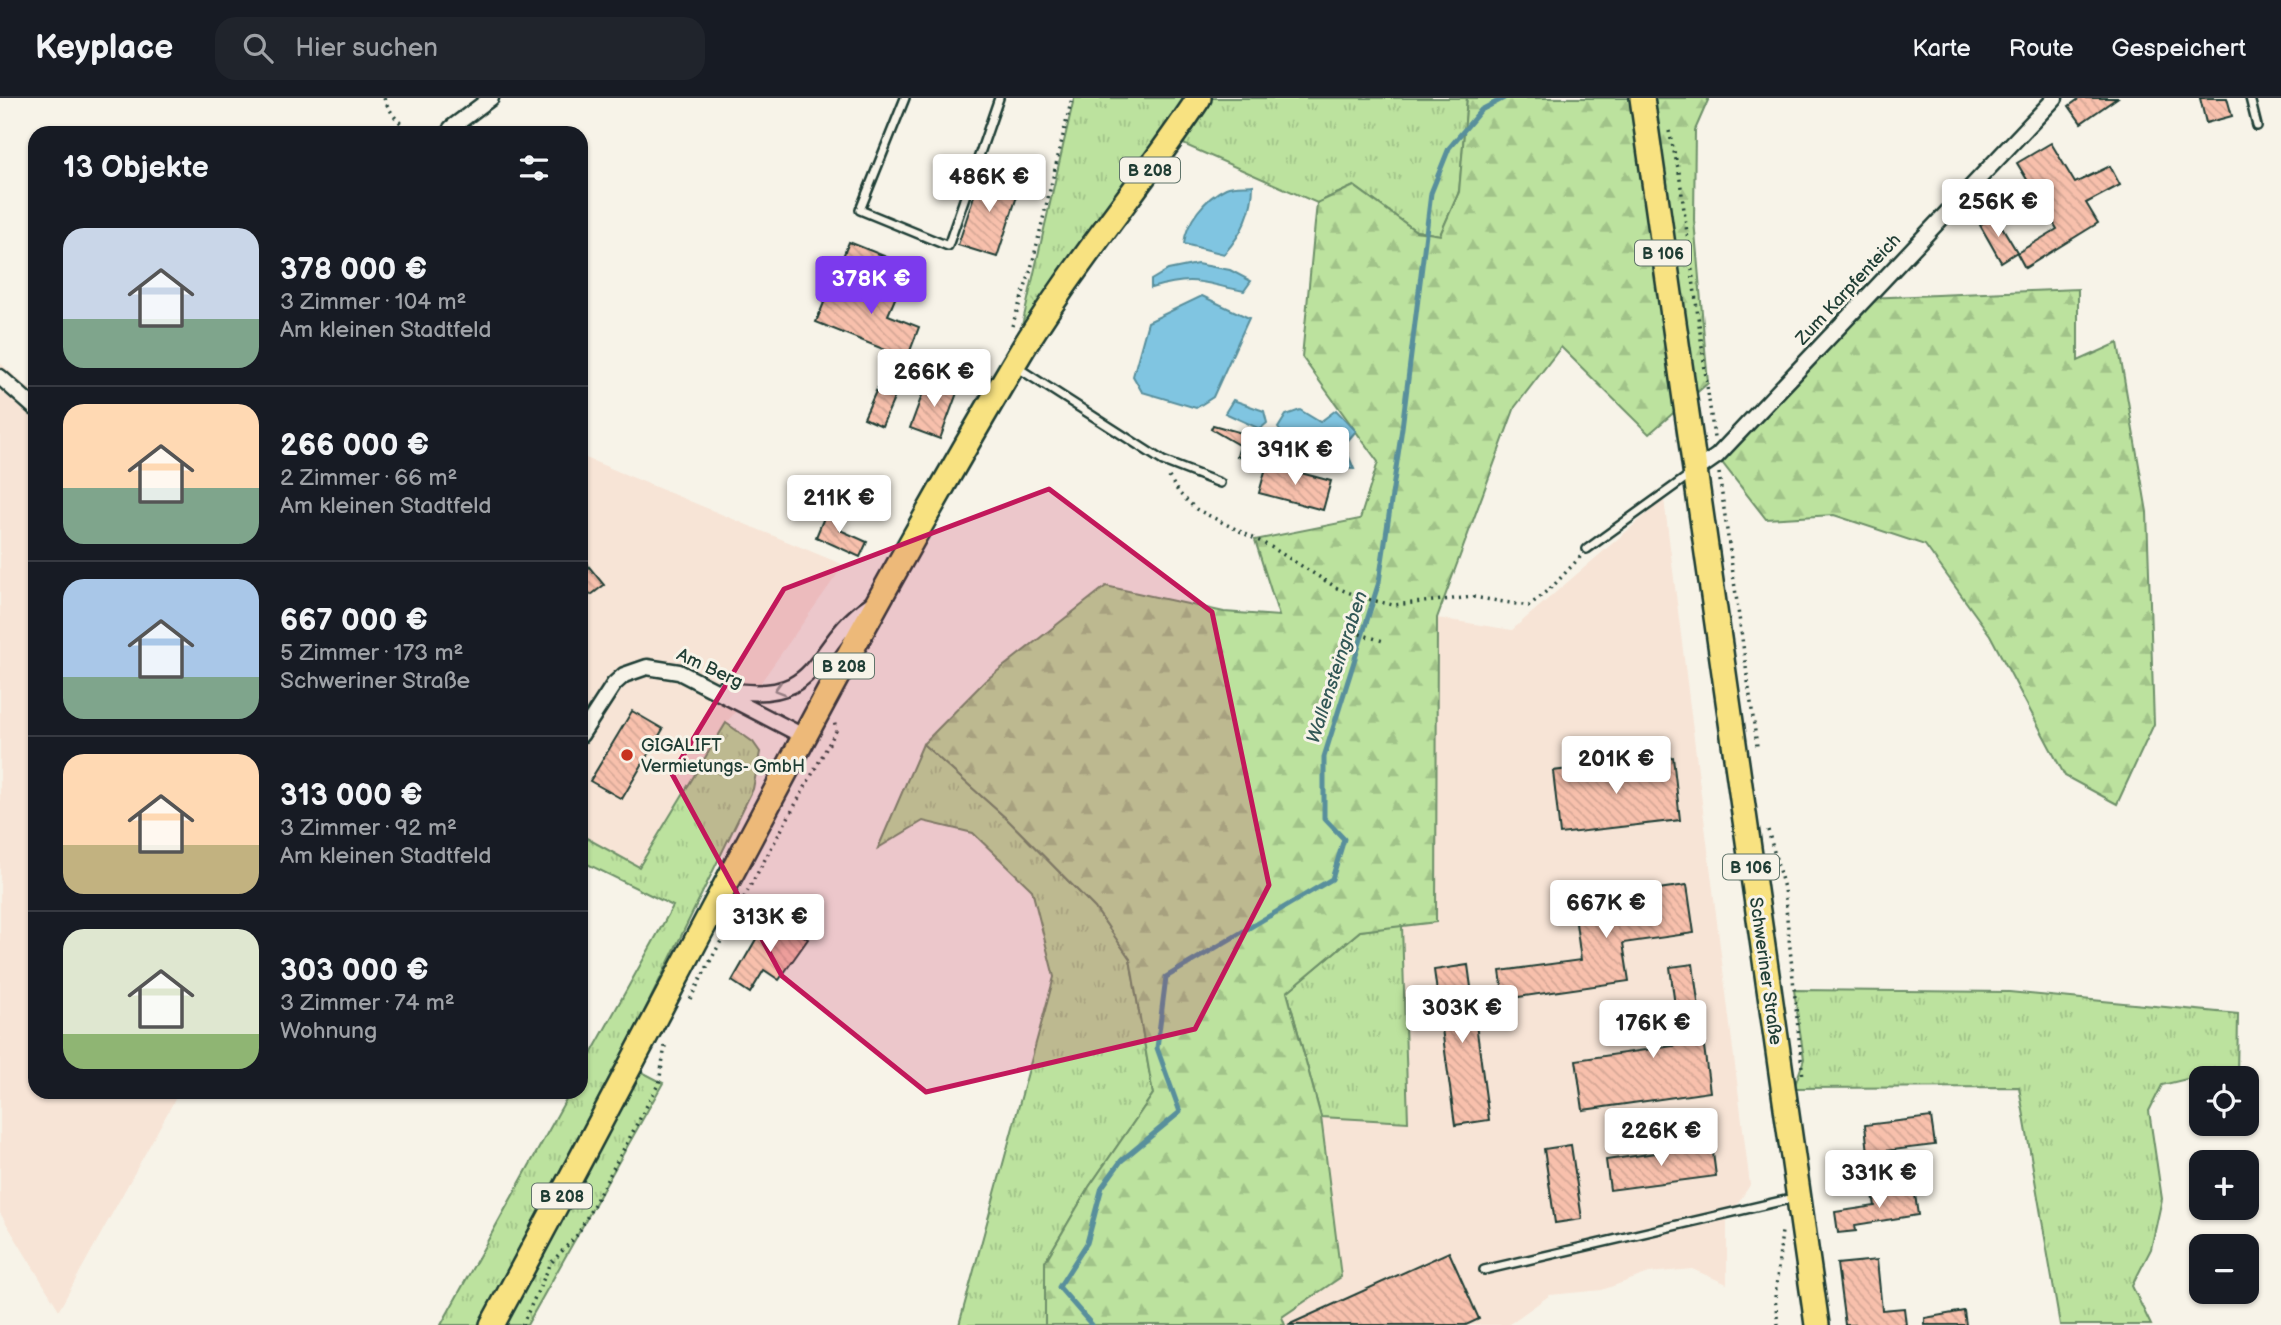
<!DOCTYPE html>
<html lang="de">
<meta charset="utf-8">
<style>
:root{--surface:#171b24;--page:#20242c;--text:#f1f3f6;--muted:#9ea1a6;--line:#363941;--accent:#7c3aed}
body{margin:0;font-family:"Balsamiq Sans",sans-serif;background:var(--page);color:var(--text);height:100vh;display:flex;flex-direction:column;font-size:26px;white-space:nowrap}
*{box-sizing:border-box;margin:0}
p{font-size:23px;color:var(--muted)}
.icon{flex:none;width:38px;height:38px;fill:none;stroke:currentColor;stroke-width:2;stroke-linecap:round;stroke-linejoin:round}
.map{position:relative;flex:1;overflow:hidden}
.side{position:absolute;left:28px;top:28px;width:560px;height:973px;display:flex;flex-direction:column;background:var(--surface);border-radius:21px;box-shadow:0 2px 5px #0004}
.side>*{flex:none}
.buttons{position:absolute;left:2189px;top:968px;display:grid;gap:14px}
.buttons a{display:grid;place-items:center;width:70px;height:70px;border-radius:14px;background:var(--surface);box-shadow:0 2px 5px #0004;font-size:35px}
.price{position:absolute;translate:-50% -60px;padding:0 16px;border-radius:7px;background:#fff;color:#222;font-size:23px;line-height:46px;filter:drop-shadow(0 2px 4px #0008)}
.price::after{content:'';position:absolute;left:50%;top:42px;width:21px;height:16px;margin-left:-10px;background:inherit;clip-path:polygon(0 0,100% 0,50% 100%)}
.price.current{background:var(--accent);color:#fff}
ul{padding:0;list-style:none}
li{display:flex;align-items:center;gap:21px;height:175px;padding:0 35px}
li+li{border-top:2px solid var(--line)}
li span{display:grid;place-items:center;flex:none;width:196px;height:140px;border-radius:21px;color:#555}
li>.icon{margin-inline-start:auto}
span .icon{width:84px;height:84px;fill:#fffc;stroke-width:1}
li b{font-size:30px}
h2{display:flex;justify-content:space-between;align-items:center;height:84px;padding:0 35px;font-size:30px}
header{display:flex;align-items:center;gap:42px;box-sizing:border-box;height:98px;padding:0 35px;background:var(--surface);border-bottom:2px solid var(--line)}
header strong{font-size:33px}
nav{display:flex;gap:38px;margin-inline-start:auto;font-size:24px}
.search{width:490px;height:63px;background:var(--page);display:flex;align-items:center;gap:18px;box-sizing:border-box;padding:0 24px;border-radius:21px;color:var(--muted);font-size:26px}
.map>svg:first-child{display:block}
.built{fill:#f7e4d6}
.grass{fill:url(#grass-tufts);stroke:#6e9069;stroke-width:2}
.forest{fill:url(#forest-firs);stroke:#6e9069;stroke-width:2}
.water{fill:#80c5e1;stroke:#598f9c;stroke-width:2}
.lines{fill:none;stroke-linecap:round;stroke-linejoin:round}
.stream{stroke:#598f9c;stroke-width:5}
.building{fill:url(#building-back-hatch);stroke:#1f3d34;stroke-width:2}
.service-casing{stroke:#1f3d34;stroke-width:12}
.minor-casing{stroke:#1f3d34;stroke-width:19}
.primary-casing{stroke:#1f3d34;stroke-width:28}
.path{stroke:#1f3d34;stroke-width:3.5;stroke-dasharray:2 5;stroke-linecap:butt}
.service{stroke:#f7f3e8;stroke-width:7}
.minor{stroke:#f7f3e8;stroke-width:14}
.primary{stroke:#f8e281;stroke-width:23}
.oneway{stroke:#8b988e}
.marked{fill:#c2185b;fill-opacity:0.2;stroke:#c2185b;stroke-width:5;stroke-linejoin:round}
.poi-dot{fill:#c8321e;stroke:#f7f3e8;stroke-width:2.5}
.labels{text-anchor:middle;stroke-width:6;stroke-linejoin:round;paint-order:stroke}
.shield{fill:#f7f3e8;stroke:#60746a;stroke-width:2}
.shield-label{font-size:16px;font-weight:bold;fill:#1f3d34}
.street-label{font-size:18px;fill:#1f3d34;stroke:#f7f3e8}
.poi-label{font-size:18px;fill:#1f3d34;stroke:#f7f3e8;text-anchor:start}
.water-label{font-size:19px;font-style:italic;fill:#325857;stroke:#f7f3e8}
</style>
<header>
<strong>Keyplace</strong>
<div class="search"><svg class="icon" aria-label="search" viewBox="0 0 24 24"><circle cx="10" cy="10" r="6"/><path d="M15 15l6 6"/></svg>Hier suchen</div>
<nav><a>Karte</a><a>Route</a><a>Gespeichert</a></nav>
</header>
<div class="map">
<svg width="2281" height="1227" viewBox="0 0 2281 1227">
<defs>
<pattern id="grass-tufts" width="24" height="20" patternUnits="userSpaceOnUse" patternTransform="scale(1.75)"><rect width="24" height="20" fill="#bce29e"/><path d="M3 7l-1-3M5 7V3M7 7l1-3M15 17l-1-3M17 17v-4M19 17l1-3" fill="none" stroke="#a1c389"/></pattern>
<pattern id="forest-firs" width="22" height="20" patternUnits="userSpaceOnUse" patternTransform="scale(1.75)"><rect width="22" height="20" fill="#bce29e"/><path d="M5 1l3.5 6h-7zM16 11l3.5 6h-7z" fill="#a1c389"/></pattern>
<pattern id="building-back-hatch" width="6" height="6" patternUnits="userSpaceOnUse" patternTransform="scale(1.75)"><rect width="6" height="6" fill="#f8c0ac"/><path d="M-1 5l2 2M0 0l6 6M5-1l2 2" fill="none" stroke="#d4a695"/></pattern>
</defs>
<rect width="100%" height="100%" fill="#f7f3e8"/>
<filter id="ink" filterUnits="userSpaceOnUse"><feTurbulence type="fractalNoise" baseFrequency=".0143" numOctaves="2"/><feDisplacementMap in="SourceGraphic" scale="14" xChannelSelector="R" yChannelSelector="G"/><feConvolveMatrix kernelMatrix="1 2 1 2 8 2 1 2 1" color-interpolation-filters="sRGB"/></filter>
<g filter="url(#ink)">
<!-- built -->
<g class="built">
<polygon points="0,265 35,296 35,994 179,994 59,1212 0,1115"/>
<polygon points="581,358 844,467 761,584 726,625 639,769 581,737"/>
<polygon points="1664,401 1750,1087 1727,1123 1727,1186 1692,1171 1649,1175 1602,1192 1550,1197 1508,1227 1285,1227 1281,1220 1341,1179 1321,1019 1408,1024 1402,827 1436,823 1437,520 1512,532"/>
</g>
<!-- grass -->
<g class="grass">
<polygon points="1074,0 1467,0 1459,94 1440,137 1416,133 1354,88 1317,105 1172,41 1013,267"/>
<polygon points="726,625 753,644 760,654 753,691 642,918 478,1227 441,1227 570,994 581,994 581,974 673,808 581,763 581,737 639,769"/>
<polygon points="923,646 1007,721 1095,810 1130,860 1153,996 1089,1089 1045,1164 1045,1227 959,1227 1054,879 1032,792 973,735 923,723 878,750"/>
<polygon points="1402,827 1408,1024 1321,1019 1287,894 1360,833"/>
<polygon points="1794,892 2009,894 2238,916 2237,980 2199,978 2162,987 2149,1013 2162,1101 2151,1151 2132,1188 2151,1227 2060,1227 2019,989 1794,990 1804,961"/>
<polygon points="638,972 663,985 527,1227 495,1227"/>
</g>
<!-- forest -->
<g class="forest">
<polygon points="1467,0 1709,0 1695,32 1694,122 1708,285 1649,336 1561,249 1515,309 1437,520 1436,824 1360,833 1287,894 1321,1019 1341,1179 1282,1219 1285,1227 1045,1227 1045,1164 1089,1089 1153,996 1130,861 1095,810 1007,721 923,646 985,583 1106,488 1224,514 1279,518 1255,442 1360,421 1378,364 1302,259 1317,105 1354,88 1416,133 1440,137 1459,94"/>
<polygon points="2078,191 2078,263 2118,245 2147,414 2154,626 2117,706 2065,678 1990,537 1925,447 1834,417 1766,421 1717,358 1867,200"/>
</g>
<!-- water -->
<g class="water">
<path d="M1253 87C1253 114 1242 136 1224 156L1184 146C1186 124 1205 100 1226 90 1233 87 1245 88 1253 87Z"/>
<path d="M1197 166 1230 172 1251 183 1244 193C1200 185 1197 177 1151 190V182L1168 172Z"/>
<polygon points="1202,198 1249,220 1213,299 1196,310 1142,294 1133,278 1148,224"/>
<polygon points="1233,302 1264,313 1267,325 1260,331 1225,315"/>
<path d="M1300 312 1320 324 1336 312 1356 333 1344 347 1354 371C1334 370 1326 369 1318 350L1305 346V364L1288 359V343L1278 330 1286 317Z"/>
</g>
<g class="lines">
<!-- stream -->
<polyline class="stream" points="1092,1227 1059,1189 1087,1145 1102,1089 1121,1063 1180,1014 1157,950 1166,879 1332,781 1344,741 1324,720 1324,659 1379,484 1402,330 1431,95 1449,50 1481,12 1504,0"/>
</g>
<!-- building -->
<g class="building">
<polygon points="2080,0 2117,0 2081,25 2069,8"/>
<polygon points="2200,0 2227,0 2232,18 2206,25"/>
<polygon points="2051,45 2075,85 2110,68 2120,87 2086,105 2098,125 2025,170 2017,155 2057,131 2017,65"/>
<polygon points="982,73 1021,86 997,159 958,147"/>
<polygon points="1995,117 2017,154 2001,164 1980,127"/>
<polygon points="849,144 909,168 888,217 919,229 901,277 904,278 882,328 864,320 893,255 816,224"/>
<polygon points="928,281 958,292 940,341 910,330"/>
<polygon points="1213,327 1260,340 1254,363 1237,358 1240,348 1211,331"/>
<polygon points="1267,366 1331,383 1323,412 1259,395"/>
<polygon points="827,412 846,420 840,432 867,444 860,459 816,439"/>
<polygon points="581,459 604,487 591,497 581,486"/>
<polygon points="632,613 663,631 622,701 590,683"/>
<polygon points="1673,659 1680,722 1560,736 1553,673"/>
<polygon points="1687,787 1694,835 1623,845 1629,883 1504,901 1500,873 1581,862 1573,803"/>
<polygon points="776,820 808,841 779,882 764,872 750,895 732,883 763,829 768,832"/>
<polygon points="1693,866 1710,994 1583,1012 1576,962 1680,947 1670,869"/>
<polygon points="1468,867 1489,1022 1455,1027 1434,872"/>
<polygon points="1931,1019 1935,1047 1868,1055 1865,1027"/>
<polygon points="1571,1047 1582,1121 1555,1125 1544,1051"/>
<polygon points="1712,1047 1716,1078 1610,1092 1606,1062"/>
<polygon points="1914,1090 1918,1117 1855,1127 1856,1133 1838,1135 1835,1114 1875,1108 1873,1096"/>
<polygon points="1449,1154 1479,1221 1466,1227 1288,1227"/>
<polygon points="1877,1162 1882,1212 1904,1210 1906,1227 1845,1227 1837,1166"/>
<polygon points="1964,1213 1966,1227 1925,1227 1925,1220"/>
</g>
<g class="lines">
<!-- service casing -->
<g class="service-casing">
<g id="service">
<polyline points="905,0 860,112 948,148 999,0"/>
<polyline points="2250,0 2257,28"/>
<polyline points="1015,268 1163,363 1220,385"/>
<polyline points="1587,451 1691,376"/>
<polyline points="1484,1172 1794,1100"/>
</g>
</g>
<!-- minor casing -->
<g class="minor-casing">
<g id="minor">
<polyline points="451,30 491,0"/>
<polyline points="0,279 35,310"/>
<polyline points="1694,374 1717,358 2055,0"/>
<path d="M722 591C826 610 808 548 871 506"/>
<polyline points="581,637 614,586 624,577 647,569 679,574 805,639"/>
</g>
</g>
<!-- primary casing -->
<g class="primary-casing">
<g id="primary">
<polyline points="1642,0 1817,1227"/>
<path d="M492 1227C665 908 827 581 1012 269 1067 174 1139 91 1199 0"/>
</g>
</g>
<!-- path -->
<g class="path">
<path d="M384 0C390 15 402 31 418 35"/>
<polyline points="1669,33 1679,74 1714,340"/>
<polyline points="1012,228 1030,175 1072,0"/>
<polyline points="1719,375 1757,648"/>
<polyline points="1169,379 1179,395 1196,411 1271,449 1337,490 1363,500 1393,507 1473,499 1529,508 1554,487 1581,458"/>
<polyline points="1353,534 1383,543"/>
<polyline points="1768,732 1784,790 1803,980"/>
<polyline points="737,812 836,633 834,622"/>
<polyline points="690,901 721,843"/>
<polyline points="522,1227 551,1165 578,1136 659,985 665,948"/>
<polyline points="1778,1227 1775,1200 1782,1133"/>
</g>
<!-- service -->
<use href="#service" class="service"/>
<!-- minor -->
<use href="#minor" class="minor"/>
<!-- primary -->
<use href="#primary" class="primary"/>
</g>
<!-- one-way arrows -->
<defs><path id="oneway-chevron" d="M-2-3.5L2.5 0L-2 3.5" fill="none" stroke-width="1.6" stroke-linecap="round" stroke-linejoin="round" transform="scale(1.75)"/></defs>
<use class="oneway" href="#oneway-chevron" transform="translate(779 591) rotate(163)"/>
</g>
<!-- marked area -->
<path class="marked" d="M1049 391 1212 514 1269 787 1195 931 926 994 782 878 672 676 784 491Z"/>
<!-- markers -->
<circle class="poi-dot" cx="627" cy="657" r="7"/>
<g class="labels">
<!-- shield labels -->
<g class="shield">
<rect x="1120" y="59.5" width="60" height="25" rx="5"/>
<rect x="1635" y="142.5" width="56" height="25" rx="5"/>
<rect x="814" y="555.5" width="60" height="25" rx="5"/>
<rect x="1723" y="756.5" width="56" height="25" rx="5"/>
<rect x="532" y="1085.5" width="60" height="25" rx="5"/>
</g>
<g class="shield-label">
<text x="1150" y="78">B 208</text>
<text x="1663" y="161">B 106</text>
<text x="844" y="574">B 208</text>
<text x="1751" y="775">B 106</text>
<text x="562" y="1104">B 208</text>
</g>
<!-- street labels -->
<g class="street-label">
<text transform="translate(1848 191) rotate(-47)" y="6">Zum Karpfenteich</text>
<text transform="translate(710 570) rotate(25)" y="6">Am Berg</text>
<text transform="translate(1766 873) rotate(82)" y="6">Schweriner Straße</text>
</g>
<!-- poi labels -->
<g class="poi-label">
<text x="641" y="653">GIGALIFT<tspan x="641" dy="21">Vermietungs- GmbH</tspan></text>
</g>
<!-- water labels -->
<g class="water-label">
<text transform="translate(1336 569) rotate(-72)" y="7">Wallensteingraben</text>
</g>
</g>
</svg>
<div class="buttons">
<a><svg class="icon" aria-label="locate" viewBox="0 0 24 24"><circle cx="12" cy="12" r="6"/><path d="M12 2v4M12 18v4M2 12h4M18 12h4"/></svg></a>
<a>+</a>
<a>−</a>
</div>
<b class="price" style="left:989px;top:116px">486K €</b>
<b class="price" style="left:1998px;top:141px">256K €</b>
<b class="price current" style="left:871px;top:218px">378K €</b>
<b class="price" style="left:934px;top:311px">266K €</b>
<b class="price" style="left:1295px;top:389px">391K €</b>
<b class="price" style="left:839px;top:437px">211K €</b>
<b class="price" style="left:1616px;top:698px">201K €</b>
<b class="price" style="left:1606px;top:842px">667K €</b>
<b class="price" style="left:770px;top:856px">313K €</b>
<b class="price" style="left:1462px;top:947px">303K €</b>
<b class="price" style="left:1653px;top:962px">176K €</b>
<b class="price" style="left:1661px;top:1070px">226K €</b>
<b class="price" style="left:1879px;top:1112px">331K €</b>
<section class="side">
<h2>13 Objekte<svg class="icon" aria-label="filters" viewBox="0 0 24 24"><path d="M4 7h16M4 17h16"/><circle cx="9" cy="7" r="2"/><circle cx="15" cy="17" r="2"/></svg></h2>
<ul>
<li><span style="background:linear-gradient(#c9d6e8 65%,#7fa58c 0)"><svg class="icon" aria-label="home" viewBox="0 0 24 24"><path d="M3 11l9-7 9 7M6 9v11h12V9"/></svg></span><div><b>378 000 €</b><p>3 Zimmer · 104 m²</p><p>Am kleinen Stadtfeld</p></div></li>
<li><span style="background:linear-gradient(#ffd9b3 60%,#7fa58c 0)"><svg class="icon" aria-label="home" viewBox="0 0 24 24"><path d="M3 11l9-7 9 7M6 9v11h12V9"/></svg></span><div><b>266 000 €</b><p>2 Zimmer · 66 m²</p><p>Am kleinen Stadtfeld</p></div></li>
<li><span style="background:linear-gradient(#a9c7e8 70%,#7fa58c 0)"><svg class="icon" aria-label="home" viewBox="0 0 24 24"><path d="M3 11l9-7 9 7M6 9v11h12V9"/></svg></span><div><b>667 000 €</b><p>5 Zimmer · 173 m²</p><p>Schweriner Straße</p></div></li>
<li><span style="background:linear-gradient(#ffd9b3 65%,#c2b280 0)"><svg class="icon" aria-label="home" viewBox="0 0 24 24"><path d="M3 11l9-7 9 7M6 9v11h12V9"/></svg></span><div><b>313 000 €</b><p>3 Zimmer · 92 m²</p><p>Am kleinen Stadtfeld</p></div></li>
<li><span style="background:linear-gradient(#dfe7d0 75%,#8fb573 0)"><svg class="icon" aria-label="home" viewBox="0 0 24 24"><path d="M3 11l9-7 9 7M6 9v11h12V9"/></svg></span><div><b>303 000 €</b><p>3 Zimmer · 74 m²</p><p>Wohnung</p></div></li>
</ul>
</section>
</div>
